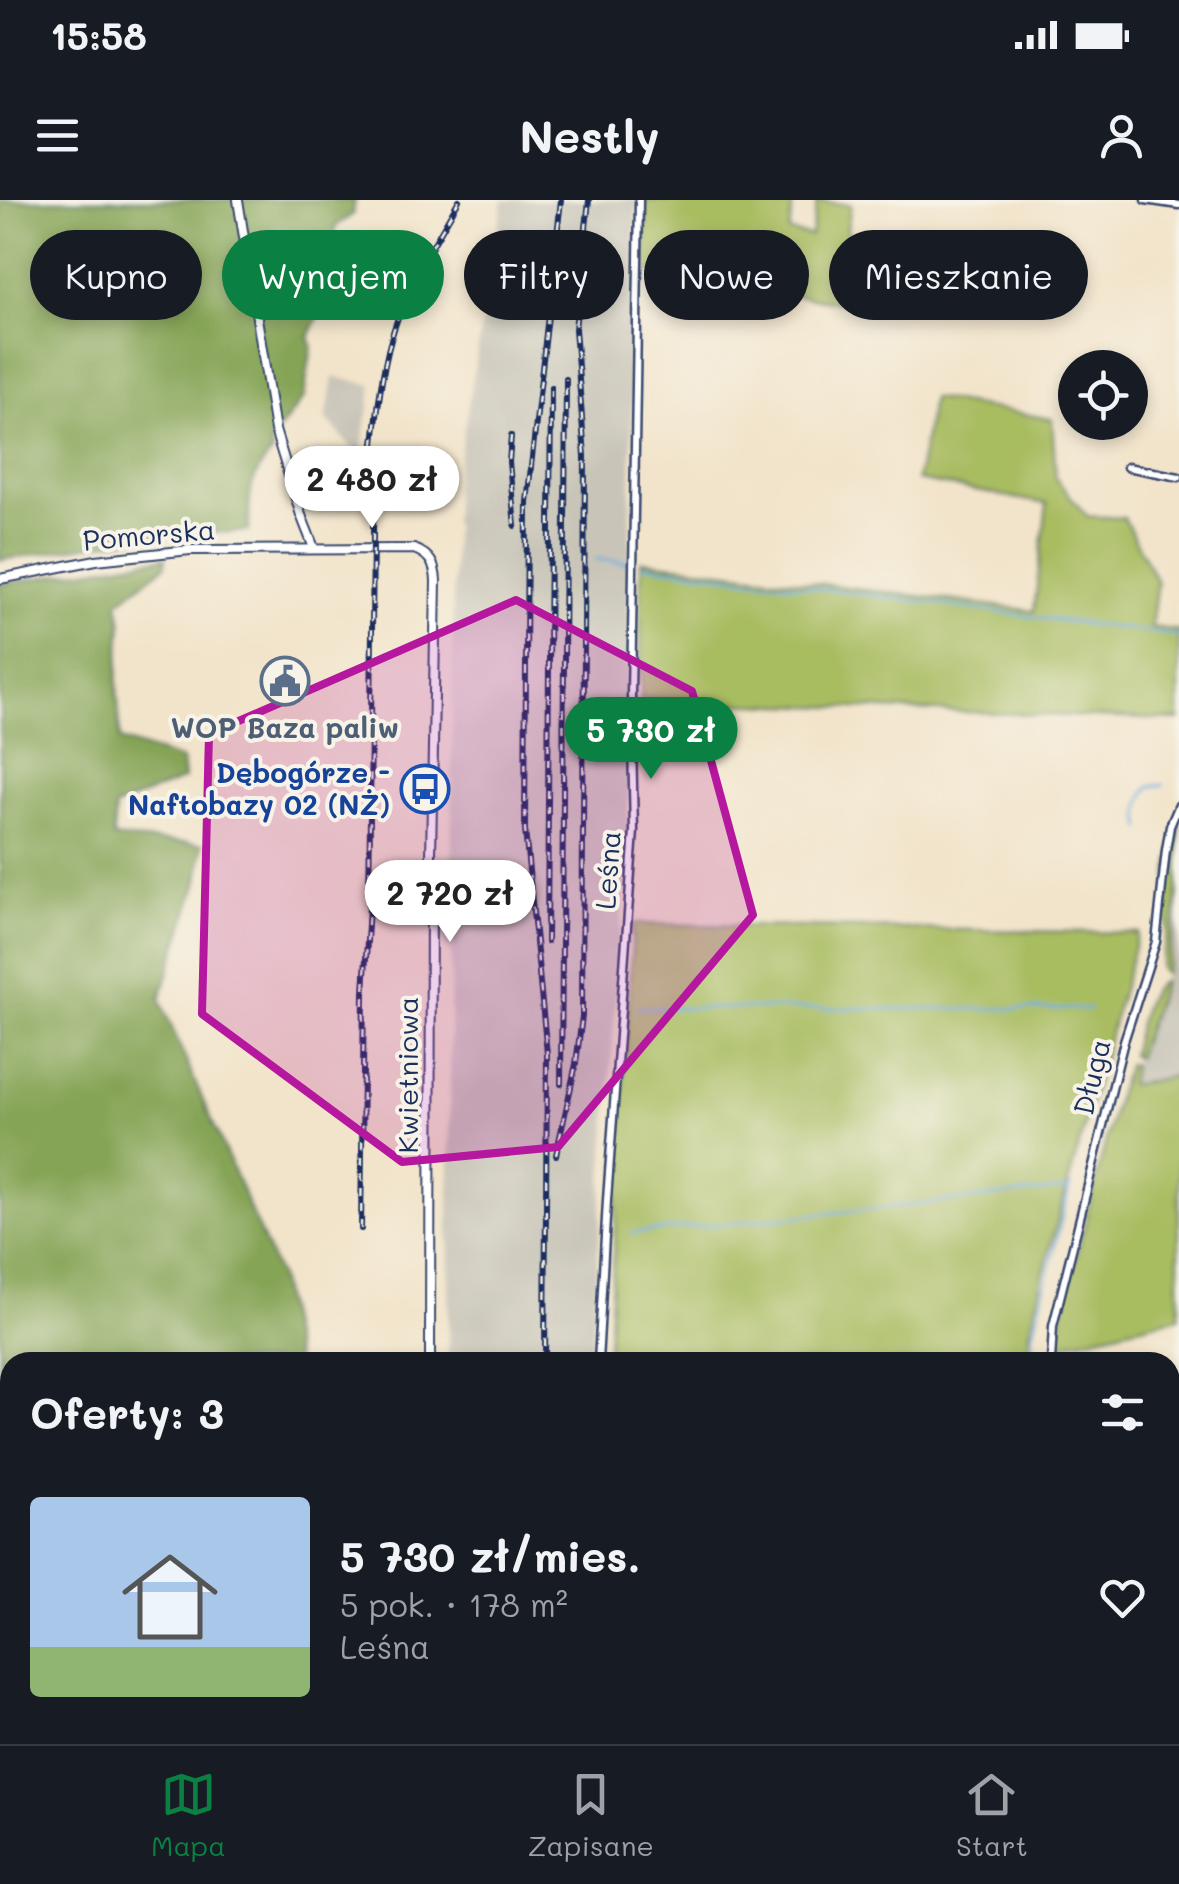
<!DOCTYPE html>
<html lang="pl">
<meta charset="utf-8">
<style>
:root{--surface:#171b24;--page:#20242c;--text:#f1f3f6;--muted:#9ea1a6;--line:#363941;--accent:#0b8043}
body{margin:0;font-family:Mali,sans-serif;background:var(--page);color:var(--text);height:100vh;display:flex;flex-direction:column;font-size:38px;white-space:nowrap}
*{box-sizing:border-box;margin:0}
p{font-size:32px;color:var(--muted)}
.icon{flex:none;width:55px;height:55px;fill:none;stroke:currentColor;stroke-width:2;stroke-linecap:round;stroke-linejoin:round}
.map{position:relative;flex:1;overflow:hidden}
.side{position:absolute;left:0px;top:1152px;width:1180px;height:392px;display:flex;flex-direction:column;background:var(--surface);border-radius:30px 30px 0 0;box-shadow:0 5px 15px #0003}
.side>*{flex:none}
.top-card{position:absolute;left:30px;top:30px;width:1120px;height:90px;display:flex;gap:20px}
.controls{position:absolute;left:1058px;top:150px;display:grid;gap:20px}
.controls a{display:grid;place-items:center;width:90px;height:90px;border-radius:50%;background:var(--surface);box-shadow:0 5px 15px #0003;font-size:50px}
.price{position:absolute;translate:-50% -85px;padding:0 22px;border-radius:35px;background:#fff;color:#222;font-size:32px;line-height:65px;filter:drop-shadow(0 2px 5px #0008)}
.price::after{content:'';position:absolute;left:50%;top:60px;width:30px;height:22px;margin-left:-15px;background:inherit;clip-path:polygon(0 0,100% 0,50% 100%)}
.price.current{background:var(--accent);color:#fff}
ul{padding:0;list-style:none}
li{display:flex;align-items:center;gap:30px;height:250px;padding:0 30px}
li span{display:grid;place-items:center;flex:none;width:280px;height:200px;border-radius:10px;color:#555}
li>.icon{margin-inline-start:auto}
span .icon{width:120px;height:120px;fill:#fffc;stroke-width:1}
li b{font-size:42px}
h2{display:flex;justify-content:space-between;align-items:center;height:120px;padding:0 30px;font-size:42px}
.tag{padding:0 35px;border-radius:45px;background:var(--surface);box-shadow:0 5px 15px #0003;font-size:35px;line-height:90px}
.tag.current{background:var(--accent);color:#fff}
.status{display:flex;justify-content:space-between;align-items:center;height:70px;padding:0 50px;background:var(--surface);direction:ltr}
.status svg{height:28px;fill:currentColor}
header{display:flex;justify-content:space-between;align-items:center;height:130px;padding:0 30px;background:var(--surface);font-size:45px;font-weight:800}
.menu{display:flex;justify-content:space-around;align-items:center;height:140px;border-top:2px solid var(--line);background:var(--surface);font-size:28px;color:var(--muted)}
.menu a{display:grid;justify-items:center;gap:5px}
.menu .current{color:var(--accent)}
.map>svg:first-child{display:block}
.industrial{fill:#c8c4b8}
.green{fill:#a8bc61;stroke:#627660;stroke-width:2.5}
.forest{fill:#86a457;stroke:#506a5a;stroke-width:2.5}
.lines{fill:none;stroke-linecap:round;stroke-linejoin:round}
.stream{stroke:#6bacdf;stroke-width:2.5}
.minor-casing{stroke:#3b4a6e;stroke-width:11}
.tertiary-casing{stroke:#3b4a6e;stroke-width:12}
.minor{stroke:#fff;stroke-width:6}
.tertiary{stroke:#fff;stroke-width:8}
.rail-casing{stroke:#1b2f5e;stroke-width:6}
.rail{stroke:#f7f3e8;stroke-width:2.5;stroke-dasharray:8;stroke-linecap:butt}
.marked{fill:#b5179e;fill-opacity:0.2;stroke:#b5179e;stroke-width:8;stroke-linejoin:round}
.labels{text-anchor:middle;stroke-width:8;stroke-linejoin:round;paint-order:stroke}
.street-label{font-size:28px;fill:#1b2f5e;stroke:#f7f3e8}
.service-label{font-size:28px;font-weight:bold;fill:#4e5e75;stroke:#f7f3e8}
.transit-label{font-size:28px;font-weight:bold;fill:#164399;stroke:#f7f3e8;text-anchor:end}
</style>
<div class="status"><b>15:58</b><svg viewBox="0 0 49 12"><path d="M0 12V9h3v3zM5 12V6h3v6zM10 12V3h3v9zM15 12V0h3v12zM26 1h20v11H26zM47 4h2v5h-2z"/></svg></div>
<header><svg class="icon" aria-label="menu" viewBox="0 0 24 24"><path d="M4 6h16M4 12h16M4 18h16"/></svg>Nestly<svg class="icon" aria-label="person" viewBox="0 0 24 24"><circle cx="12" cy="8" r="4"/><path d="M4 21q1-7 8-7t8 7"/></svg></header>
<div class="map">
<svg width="1179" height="1544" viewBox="0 0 1179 1544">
<rect width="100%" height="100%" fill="#f7f3e8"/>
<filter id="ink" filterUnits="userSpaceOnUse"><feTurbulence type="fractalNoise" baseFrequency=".01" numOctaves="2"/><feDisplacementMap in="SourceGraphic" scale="20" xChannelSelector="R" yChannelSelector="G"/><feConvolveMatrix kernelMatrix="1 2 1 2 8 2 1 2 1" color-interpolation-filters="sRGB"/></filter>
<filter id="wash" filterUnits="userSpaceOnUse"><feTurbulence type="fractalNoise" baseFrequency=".0048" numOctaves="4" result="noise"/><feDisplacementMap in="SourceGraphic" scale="40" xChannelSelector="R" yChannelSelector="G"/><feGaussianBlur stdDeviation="2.25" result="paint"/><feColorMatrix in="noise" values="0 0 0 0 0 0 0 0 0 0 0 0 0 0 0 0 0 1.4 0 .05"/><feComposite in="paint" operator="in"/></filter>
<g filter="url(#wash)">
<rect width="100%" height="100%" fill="#f2e4ca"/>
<!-- industrial -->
<g class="industrial">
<polygon points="503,0 636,0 627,522 629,524 628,631 590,1162 448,1162 454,288"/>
<polygon points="334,177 373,185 360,256 326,219"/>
<polygon points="1179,691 1179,875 1129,884 1131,870 1162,786 1173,741"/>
<polygon points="528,1535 616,1535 554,1544 527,1544"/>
</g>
<!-- green -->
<g class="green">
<polygon points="646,0 793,0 789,32 811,36 817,1 851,5 847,29 854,43 842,103 644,70"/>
<polygon points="932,198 1052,219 1056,279 1087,316 1124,318 1157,382 1151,427 1179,431 1179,520 641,500 641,361 1034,411 1047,304 917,280"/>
<path d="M1179 622C1179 674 1178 723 1165 774L1160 768 1167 736 1169 667Z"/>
<polygon points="633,724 1138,733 1046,1063 1030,1132 1029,1162 607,1162"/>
<path d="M1163 782 1162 786 1136 858 1131 855C1137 834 1143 790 1163 782Z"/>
<polygon points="1128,864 1133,865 1129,884 1132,885 1179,875 1179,1117 1060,1145 1057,1141 1068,1089 1118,893"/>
<polygon points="1179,1216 1179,1544 1081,1544 1080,1535 1170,1535 1170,1218"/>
<polygon points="446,1535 516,1535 477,1544 448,1544"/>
<polygon points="680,1535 1057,1535 1058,1544 679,1544"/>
</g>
<!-- forest -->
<g class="forest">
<path d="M0 0H355L353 14 336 26 328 54 320 113 309 137 312 145 304 197 270 242 273 252C247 278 249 297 249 331L148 336 0 360Z"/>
<polygon points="166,357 165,366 118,402 122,424 117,482 120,540 182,560 184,579 115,607 113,638 203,644 198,681 160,800 279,1077 296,1162 10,1162 10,1535 182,1535 171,1544 0,1544 0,384"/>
<polygon points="1179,1374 1179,1447 1173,1448 1170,1436 1170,1376"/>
</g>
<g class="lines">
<!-- stream -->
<g class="stream">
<polyline points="596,359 630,363"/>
<polyline points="642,365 1179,436"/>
<path d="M1142 628C1139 613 1139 596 1151 586L1163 585"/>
<polyline points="637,808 1090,809"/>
<polyline points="631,1033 1069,989"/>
<polyline points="1033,1162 1033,1133 1070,985"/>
<polyline points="1170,1519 1179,1517"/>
<polyline points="1154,1535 1156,1544"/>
<polyline points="695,1544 695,1535"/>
<polyline points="768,1544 806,1535"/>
</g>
</g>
</g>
<g filter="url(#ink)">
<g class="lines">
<!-- minor casing -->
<g class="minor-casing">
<g id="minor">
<polyline points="1145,0 1179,5"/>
<polyline points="1127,267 1179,277"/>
<polyline points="598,1162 607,1000 634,631 631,495 639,0"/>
<polyline points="1051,1162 1053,1126 1124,841 1156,742 1166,650 1170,626 1179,605"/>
<polyline points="373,1535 374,1544"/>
<polyline points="1076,1535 1077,1544"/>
<polyline points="275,1544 307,1535"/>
</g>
</g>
<!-- tertiary casing -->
<g class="tertiary-casing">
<g id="tertiary">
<polyline points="238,0 275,230 301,315 314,348"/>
<path d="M0 379 96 360 190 350 414 349C430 355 435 364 436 381L431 656 430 1162"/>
<polyline points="439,1535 441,1544"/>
</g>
</g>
<!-- minor -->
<use href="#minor" class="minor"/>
<!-- tertiary -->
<use href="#tertiary" class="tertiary"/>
<!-- rail casing -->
<g class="rail-casing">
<g id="rail">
<polyline points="511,236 509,262 515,326"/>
<polyline points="547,742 551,187"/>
<polyline points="561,884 566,179"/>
<polyline points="556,955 576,864 582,816 585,256 575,129 589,0"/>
<path d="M361 1029 364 792 369 707 374 244C379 194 385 144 406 97 420 64 441 32 459 0"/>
<polyline points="545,1162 547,854 525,630 527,302 561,0"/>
</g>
</g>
<!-- rail -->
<use href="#rail" class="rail"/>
</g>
</g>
<!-- marked area -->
<path class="marked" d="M516 400 692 491 753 715 558 947 402 962 202 814 209 534Z"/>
<!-- icons -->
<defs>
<g id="civic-ring" transform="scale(2.5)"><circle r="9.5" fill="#f7f3e8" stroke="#5c6f8a" stroke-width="1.5"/><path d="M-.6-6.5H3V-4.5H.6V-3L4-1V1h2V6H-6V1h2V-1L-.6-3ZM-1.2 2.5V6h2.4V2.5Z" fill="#5c6f8a"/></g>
<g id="bus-ring" transform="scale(2.5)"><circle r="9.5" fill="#f7f3e8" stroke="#1a4fb4" stroke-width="1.5"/><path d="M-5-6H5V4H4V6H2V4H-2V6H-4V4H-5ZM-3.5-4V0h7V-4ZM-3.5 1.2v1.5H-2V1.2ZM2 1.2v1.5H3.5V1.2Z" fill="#1a4fb4"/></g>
</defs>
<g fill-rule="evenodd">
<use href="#civic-ring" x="285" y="481"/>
<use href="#bus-ring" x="425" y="589"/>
</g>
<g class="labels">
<!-- street labels -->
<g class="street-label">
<text transform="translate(149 335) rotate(-5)" y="10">Pomorska</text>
<text transform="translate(608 670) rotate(-86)" y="10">Leśna</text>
<text transform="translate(408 875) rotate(-90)" y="10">Kwietniowa</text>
<text transform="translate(1092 877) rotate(-76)" y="10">Długa</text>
</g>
<!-- service labels -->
<g class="service-label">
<text x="285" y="538">WOP Baza paliw</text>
</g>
<!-- transit labels -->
<g class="transit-label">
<text x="390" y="583">Dębogórze -<tspan x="390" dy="32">Naftobazy 02 (NŻ)</tspan></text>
</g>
</g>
</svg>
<div class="controls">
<a><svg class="icon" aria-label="locate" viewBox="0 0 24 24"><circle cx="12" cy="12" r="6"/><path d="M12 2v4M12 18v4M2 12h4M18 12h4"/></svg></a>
</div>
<b class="price" style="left:372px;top:331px">2 480 zł</b>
<b class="price current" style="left:651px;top:582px">5 730 zł</b>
<b class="price" style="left:450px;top:745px">2 720 zł</b>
<div class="top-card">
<a class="tag">Kupno</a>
<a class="tag current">Wynajem</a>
<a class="tag">Filtry</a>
<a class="tag">Nowe</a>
<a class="tag">Mieszkanie</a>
</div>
<section class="side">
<h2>Oferty: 3<svg class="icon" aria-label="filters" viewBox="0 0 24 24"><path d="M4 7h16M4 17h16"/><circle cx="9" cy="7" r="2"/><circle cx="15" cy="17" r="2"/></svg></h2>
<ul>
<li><span style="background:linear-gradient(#a9c7e8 75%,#8fb573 0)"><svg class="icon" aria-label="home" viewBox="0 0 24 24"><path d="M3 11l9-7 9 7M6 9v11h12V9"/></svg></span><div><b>5 730 zł/mies.</b><p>5 pok. · 178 m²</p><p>Leśna</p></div><svg class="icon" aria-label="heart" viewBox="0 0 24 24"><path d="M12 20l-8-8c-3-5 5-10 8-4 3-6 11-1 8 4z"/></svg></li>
</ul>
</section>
</div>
<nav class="menu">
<a class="current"><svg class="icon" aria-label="map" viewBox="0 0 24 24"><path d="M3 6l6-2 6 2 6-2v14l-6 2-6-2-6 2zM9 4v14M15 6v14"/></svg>Mapa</a>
<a><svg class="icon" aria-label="saved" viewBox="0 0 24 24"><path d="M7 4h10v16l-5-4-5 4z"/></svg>Zapisane</a>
<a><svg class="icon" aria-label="home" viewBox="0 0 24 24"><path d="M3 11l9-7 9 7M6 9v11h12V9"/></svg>Start</a>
</nav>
